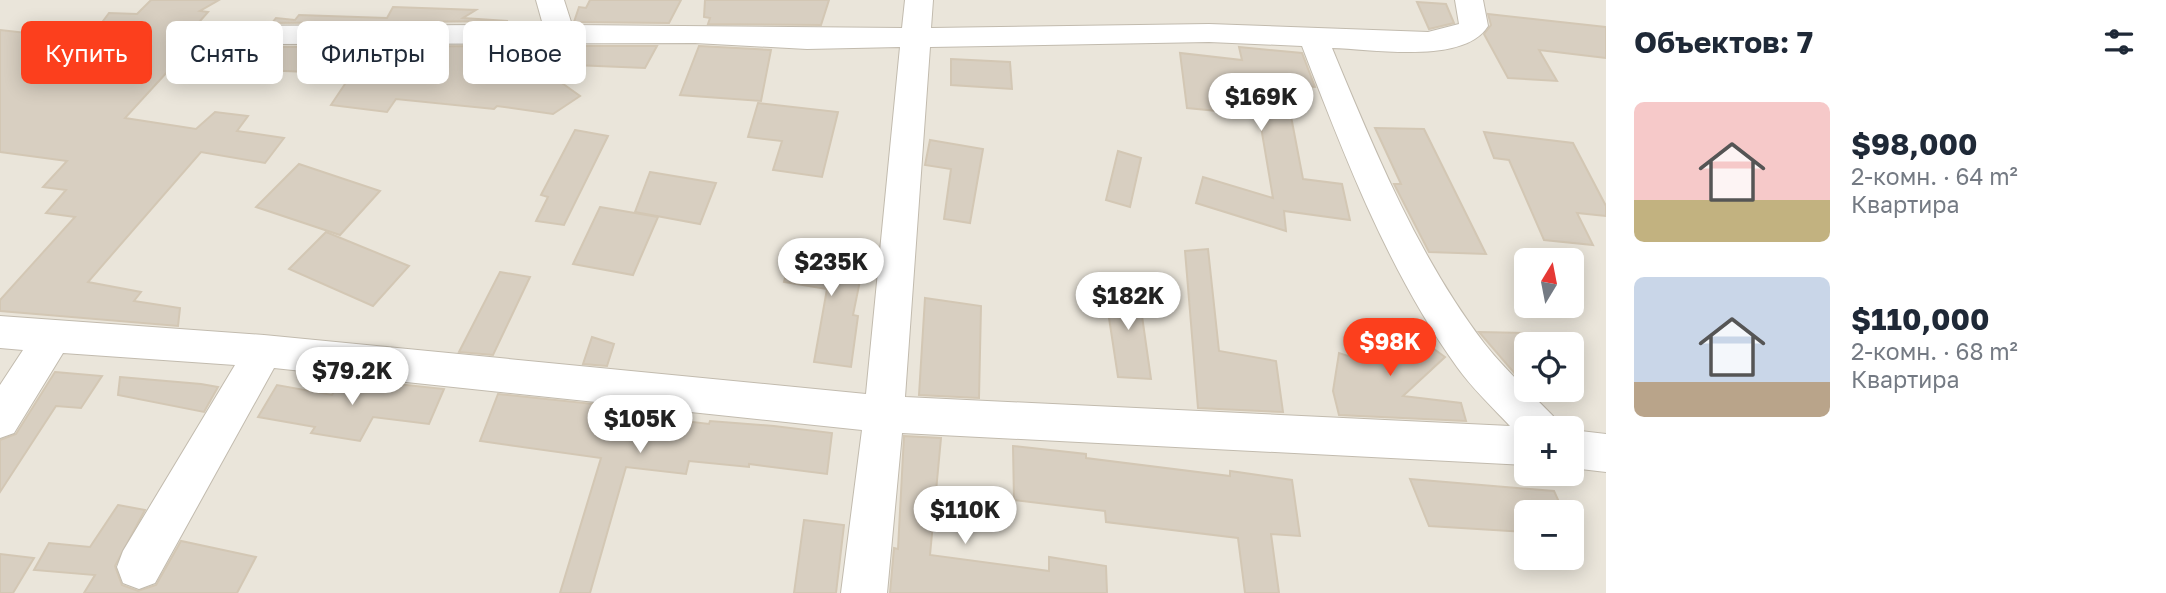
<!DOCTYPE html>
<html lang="ru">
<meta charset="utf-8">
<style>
:root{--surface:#fff;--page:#f6f6f7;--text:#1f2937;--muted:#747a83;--accent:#fc3f1d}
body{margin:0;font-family:"Golos Text",sans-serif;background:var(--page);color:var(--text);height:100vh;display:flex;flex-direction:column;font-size:26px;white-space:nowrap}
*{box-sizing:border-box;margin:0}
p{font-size:23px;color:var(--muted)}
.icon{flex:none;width:38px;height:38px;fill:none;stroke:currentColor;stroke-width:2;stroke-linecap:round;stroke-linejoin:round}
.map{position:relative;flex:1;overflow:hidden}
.details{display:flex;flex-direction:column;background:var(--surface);width:560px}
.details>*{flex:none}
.top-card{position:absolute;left:21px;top:21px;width:665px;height:63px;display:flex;gap:14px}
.needle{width:46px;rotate:10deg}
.buttons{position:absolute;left:1514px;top:248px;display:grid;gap:14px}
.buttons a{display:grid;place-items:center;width:70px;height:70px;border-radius:10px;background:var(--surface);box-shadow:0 4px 18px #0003;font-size:35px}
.price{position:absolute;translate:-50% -60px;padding:0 16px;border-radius:24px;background:#fff;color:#222;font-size:23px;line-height:46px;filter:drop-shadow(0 2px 4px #0008)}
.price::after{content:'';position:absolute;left:50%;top:42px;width:21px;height:16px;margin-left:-10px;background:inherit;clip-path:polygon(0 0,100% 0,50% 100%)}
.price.active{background:var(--accent);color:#fff}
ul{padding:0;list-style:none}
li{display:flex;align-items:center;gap:21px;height:175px;padding:0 28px}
li span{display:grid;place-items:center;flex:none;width:196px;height:140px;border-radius:10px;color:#555}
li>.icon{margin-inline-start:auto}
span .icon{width:84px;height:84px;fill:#fffc;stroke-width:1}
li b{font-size:30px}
h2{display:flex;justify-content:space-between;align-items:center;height:84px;padding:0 28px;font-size:30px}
.pill{padding:0 24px;border-radius:10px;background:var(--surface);box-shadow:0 4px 18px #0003;font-size:24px;line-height:63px}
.pill.active{background:var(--accent);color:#fff}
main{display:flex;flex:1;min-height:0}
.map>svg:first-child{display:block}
.residential{fill:#eae5da;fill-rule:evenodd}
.building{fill:#d8cfc1;stroke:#d3c7b4;stroke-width:2}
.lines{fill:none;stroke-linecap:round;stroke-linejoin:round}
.street-casing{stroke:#c2bbae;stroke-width:2}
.street{fill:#fff;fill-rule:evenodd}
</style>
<main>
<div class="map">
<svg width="1606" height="593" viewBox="0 0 1606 593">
<rect width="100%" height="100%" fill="#f6f3ec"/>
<!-- residential -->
<path class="residential" d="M0 0H1606V593H0ZM1526 261H1572V306H1526ZM1526 345H1572V390H1526ZM1526 429H1572V474H1526ZM1526 513H1572V558H1526Z"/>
<!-- building -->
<g class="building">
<polygon points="151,0 219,0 200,11 208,12 178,46 190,47 125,118 196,129 215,112 248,116 237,131 284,138 265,163 201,152 88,282 141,292 134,301 180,308 178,326 0,311 0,300 75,217 46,213 66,190 43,187 67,161 0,152 0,30 89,40 109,13 137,14"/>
<polygon points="590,0 681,0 669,23 574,22 579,7 586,8"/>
<polygon points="705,0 829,0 821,25 708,24 710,18 704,17"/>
<polygon points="1417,2 1446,4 1454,23 1429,29"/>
<polygon points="393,7 476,10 463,18 508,21 272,23 276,18 295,20 299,15 387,18"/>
<polygon points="1488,14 1606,27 1606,58 1539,50 1557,81 1508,78 1484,34 1491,25"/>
<polygon points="510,46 580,96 553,114 497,106 494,109 396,99 387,112 331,105 349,78 330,77 333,73 237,69 254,47"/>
<polygon points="560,46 657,46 645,68 551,64"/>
<polygon points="699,46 771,50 761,101 680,95"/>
<polygon points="1239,47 1302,53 1315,87 1285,85 1303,179 1342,184 1350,220 1284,211 1286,231 1196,203 1203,177 1273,198 1259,115 1187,108 1180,53 1242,60"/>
<polygon points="951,59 1010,62 1012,89 951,85"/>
<polygon points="758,103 838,112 822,177 773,170 782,141 748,137"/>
<polygon points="1375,128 1424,129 1486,254 1429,252 1394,184 1401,184"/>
<polygon points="575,130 608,136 564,225 536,221 548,197 541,195"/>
<polygon points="1484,132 1573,143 1606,206 1606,216 1577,213 1593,245 1544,240 1509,160 1494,158"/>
<polygon points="930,140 983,149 970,223 944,219 951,169 925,165"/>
<polygon points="1118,151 1141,158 1130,207 1106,200"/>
<polygon points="299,164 380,191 340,235 256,207"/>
<polygon points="650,172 716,183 700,224 635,212"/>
<polygon points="600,207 658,217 633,275 573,264"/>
<polygon points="326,232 409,266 373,306 289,269"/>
<polygon points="793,245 865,256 853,315 858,316 851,367 814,362 827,289 784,282"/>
<polygon points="1208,249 1219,351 1276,361 1283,412 1198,408 1185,251"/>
<polygon points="500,272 530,277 493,355 459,352"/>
<polygon points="1104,285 1138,288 1151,379 1118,377"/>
<polygon points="925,298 981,306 979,398 919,395"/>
<polygon points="1393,319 1445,357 1403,396 1461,403 1466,421 1339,415 1333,391 1339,353 1348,356"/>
<polygon points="1479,332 1526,333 1526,375 1516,375"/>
<polygon points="592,337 614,344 607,366 583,364"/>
<polygon points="55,372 102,376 81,408 56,406 0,492 0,440 16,434"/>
<polygon points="120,377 201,384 218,387 204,412 118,395"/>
<polygon points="341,378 444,389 429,424 373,417 360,441 311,433 315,427 258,417 277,385 332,395"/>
<polygon points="498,394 594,404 592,410 709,424 710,421 774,426 832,433 827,474 749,464 749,467 689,461 686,474 626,467 590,593 560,593 601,458 480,441"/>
<polygon points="904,436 941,438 930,555 1049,571 1049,557 1106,566 1107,593 890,593 894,548 898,549"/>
<polygon points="1013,446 1086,454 1086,458 1230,476 1230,471 1292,480 1300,536 1271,534 1279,593 1245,593 1238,538 1106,522 1105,511 1014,500"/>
<polygon points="1410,479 1554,491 1564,513 1526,513 1526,532 1429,526"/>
<polygon points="118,505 145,510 115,566 122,585 138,591 156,585 181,541 256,557 237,593 84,593 95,575 34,570 49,543 90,547"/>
<polygon points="804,520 844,525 836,593 794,593"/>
<polygon points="0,554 34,558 13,593 0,593"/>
</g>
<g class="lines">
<!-- street casing -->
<g class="street-casing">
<g id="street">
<path d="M536 0H564L572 25 902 28 905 0H933L931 28 1209 24 1428 32 1459 24 1455 0H1483L1488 26C1464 65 1373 49 1332 48 1374 149 1417 255 1484 343 1505 370 1530 392 1553 416L1559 429H1526V465L902 433 887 593H841L862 430 274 368 155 583 139 589 123 583 117 567 123 551 235 365 63 353 14 433 0 438V385L23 350 0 348V316L264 335 866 394 900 47 807 49 695 43 206 44 196 42 191 35 196 28 206 26 543 25ZM1209 42 1302 46C1344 155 1388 271 1457 367 1472 388 1492 407 1510 426L905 397 930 47Z"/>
<polygon points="1572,430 1606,434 1606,472 1572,468"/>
</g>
</g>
<!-- street -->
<use href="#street" class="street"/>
</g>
</svg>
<div class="buttons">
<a><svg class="needle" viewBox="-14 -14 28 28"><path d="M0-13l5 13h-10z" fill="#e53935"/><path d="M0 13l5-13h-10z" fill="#747a83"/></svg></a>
<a><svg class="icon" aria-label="locate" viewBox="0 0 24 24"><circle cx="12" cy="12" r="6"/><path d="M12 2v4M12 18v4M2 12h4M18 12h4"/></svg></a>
<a>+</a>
<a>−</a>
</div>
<b class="price" style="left:1261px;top:133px">$169K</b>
<b class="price" style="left:831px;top:298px">$235K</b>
<b class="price" style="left:1128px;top:332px">$182K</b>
<b class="price active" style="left:1390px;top:378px">$98K</b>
<b class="price" style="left:352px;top:407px">$79.2K</b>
<b class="price" style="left:640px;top:455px">$105K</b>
<b class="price" style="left:965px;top:546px">$110K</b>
<div class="top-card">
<a class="pill active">Купить</a>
<a class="pill">Снять</a>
<a class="pill">Фильтры</a>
<a class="pill">Новое</a>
</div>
</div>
<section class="details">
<h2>Объектов: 7<svg class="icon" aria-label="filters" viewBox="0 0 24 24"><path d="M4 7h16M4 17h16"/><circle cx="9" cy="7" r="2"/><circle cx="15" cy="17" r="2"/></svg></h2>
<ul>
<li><span style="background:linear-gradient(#f6c9c9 70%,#c2b280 0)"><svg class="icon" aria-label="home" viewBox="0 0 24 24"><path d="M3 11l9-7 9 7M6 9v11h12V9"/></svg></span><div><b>$98,000</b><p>2-комн. · 64 m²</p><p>Квартира</p></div></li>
<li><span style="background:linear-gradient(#c9d6e8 75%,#b9a48a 0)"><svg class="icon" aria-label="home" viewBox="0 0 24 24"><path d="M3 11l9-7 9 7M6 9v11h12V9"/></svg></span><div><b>$110,000</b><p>2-комн. · 68 m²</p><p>Квартира</p></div></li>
</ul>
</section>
</main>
